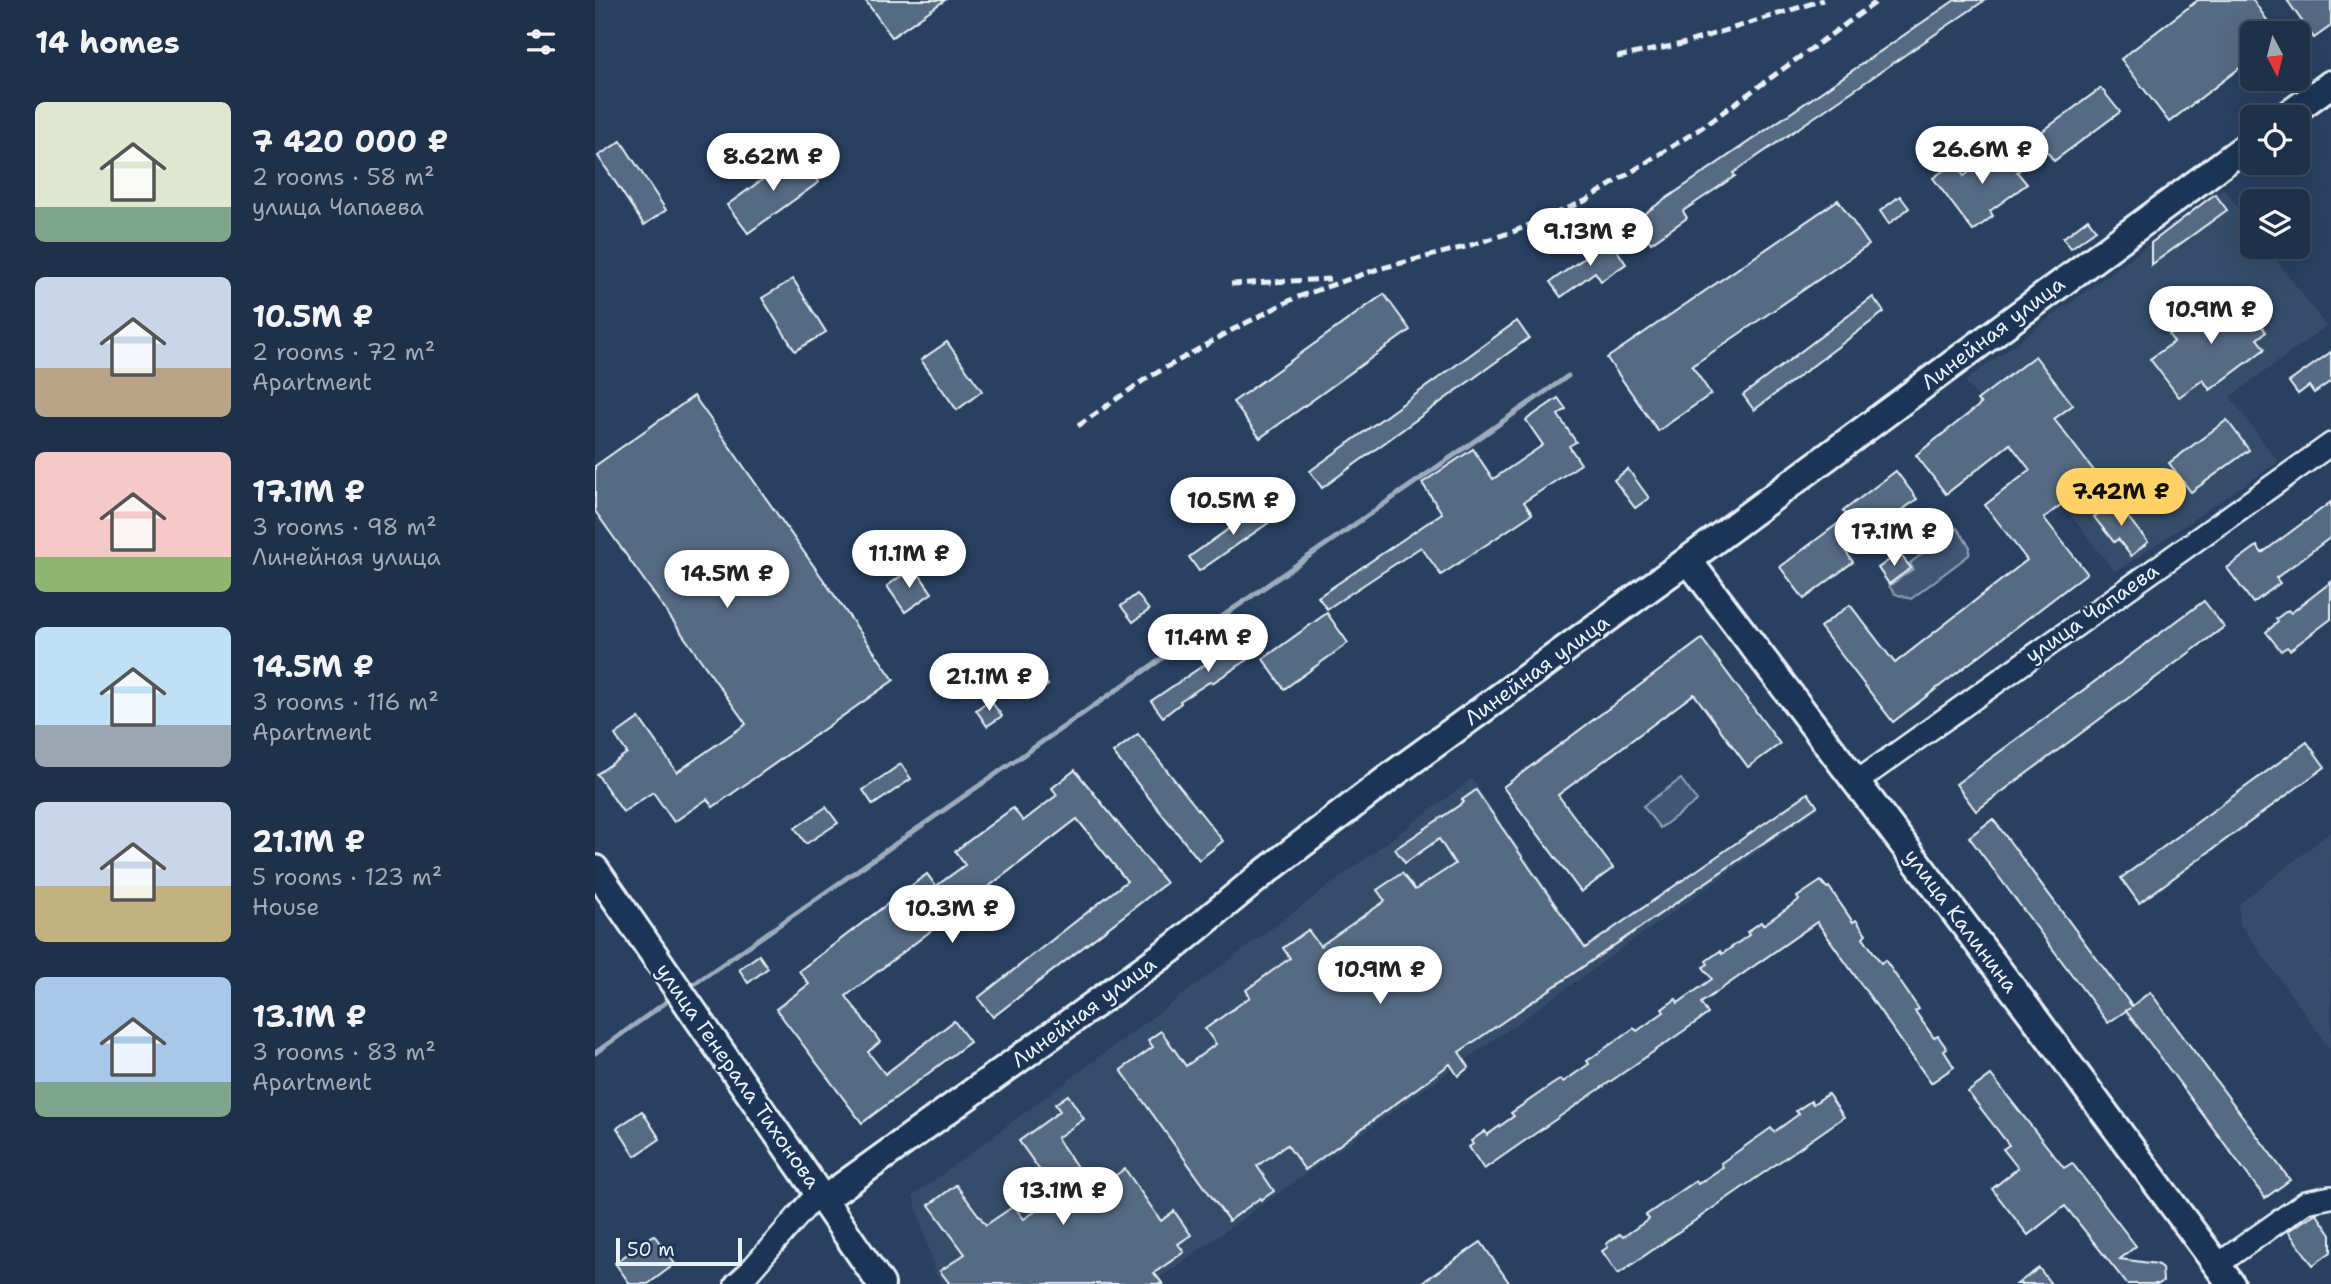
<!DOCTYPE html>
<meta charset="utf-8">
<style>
:root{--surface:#1f3049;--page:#273850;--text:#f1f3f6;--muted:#a1a9b4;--line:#3c4b61;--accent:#ffd166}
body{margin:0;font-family:"Shantell Sans",sans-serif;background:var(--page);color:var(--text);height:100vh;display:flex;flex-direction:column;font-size:26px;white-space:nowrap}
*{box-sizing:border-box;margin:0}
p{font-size:23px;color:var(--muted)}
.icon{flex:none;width:38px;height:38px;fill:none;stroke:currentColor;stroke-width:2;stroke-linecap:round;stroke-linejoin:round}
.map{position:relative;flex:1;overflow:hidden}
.sheet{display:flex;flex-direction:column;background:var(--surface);width:595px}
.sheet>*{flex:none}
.needle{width:46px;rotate:173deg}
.tools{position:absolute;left:1645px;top:21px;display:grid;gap:14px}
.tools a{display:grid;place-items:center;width:70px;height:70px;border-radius:10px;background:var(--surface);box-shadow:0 7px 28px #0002,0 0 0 2px var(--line);font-size:35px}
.scale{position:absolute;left:21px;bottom:18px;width:126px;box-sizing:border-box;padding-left:7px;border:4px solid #e8f1f8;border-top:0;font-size:19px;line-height:24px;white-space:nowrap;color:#e8f1f8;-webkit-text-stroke:5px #1d3557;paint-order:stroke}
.price{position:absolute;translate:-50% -60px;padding:0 16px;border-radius:24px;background:#fff;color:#222;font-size:23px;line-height:46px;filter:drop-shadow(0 2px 4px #0008)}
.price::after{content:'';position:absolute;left:50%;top:42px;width:21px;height:16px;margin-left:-10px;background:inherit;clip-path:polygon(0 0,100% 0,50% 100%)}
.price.on{background:var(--accent);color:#111}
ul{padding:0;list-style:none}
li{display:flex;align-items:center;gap:21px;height:175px;padding:0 35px}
li span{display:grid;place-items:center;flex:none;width:196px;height:140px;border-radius:10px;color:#555}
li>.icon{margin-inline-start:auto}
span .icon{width:84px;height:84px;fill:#fffc;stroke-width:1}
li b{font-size:30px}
h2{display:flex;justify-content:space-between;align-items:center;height:84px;padding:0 35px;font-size:30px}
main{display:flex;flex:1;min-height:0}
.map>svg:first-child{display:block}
.built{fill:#364d6b}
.green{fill:#415774;stroke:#94a4b6;stroke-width:2}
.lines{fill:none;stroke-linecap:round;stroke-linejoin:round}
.stream{stroke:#9dabbd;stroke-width:5}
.building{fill:#556a83;stroke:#e8f1f8;stroke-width:2}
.minor-casing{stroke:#e8f1f8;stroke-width:26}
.major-casing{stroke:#e8f1f8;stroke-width:32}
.minor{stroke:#1d3557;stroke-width:21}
.major{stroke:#1d3557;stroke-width:26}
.rail{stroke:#e8f1f8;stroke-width:5;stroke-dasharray:10 5;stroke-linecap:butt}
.labels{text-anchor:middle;stroke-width:5;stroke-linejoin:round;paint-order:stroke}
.street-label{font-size:21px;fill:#e8f1f8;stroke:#1d3557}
</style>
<main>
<section class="sheet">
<h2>14 homes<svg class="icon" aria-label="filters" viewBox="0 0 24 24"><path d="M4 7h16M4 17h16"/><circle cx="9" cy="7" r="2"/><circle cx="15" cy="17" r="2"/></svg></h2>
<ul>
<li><span style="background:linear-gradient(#dfe7d0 75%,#7fa58c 0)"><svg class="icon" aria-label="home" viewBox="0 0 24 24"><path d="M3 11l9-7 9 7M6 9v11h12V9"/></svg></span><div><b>7 420 000 ₽</b><p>2 rooms · 58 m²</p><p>улица Чапаева</p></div></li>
<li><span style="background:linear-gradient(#c9d6e8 65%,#b9a48a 0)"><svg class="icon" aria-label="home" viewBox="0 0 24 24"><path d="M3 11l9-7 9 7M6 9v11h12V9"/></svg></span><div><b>10.5M ₽</b><p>2 rooms · 72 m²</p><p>Apartment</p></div></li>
<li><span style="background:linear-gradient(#f6c9c9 75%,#8fb573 0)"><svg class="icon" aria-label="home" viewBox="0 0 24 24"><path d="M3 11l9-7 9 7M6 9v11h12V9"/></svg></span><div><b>17.1M ₽</b><p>3 rooms · 98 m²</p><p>Линейная улица</p></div></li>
<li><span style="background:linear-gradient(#bfe0f5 70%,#9aa5b1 0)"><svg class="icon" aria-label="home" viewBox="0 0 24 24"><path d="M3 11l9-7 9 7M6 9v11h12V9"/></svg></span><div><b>14.5M ₽</b><p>3 rooms · 116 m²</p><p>Apartment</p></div></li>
<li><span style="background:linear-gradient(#c9d6e8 60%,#c2b280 0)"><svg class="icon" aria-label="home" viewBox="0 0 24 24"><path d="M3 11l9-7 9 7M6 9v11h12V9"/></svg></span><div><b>21.1M ₽</b><p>5 rooms · 123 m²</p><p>House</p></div></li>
<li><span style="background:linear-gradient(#a9c7e8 75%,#7fa58c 0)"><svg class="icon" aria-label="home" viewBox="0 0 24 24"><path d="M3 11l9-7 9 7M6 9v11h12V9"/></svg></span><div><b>13.1M ₽</b><p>3 rooms · 83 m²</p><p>Apartment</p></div></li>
</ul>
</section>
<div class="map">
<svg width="1736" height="1284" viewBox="0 0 1736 1284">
<rect width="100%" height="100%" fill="#294061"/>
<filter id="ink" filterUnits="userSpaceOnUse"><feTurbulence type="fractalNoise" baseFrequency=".0143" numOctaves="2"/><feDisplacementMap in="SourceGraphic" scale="14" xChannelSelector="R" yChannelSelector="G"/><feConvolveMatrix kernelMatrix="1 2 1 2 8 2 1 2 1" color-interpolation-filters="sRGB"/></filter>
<g filter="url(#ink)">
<!-- built -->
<g class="built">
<polygon points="1629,189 1657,227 1657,247 1672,247 1731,326 1635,397 1683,462 1520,572 1370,381"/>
<polygon points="877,779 991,946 1214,792 1224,808 556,1284 349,1284 341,1273 318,1196"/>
<polygon points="1736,832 1736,1050 1645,924 1644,904"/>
</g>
<!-- green -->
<g class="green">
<polygon points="1362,528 1375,547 1374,555 1316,599 1300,594 1294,586 1318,569 1315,563"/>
<polygon points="1086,779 1102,801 1065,828 1048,806"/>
</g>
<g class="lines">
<!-- stream -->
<g class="stream">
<polyline points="99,984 973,376"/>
<polyline points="0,1053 70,1003"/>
</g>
</g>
<!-- building -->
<g class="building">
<polygon points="270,0 350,0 297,37"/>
<polygon points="1360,0 1390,0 1138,173 1140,176 1088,211 1092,218 1056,243 1040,220"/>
<polygon points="1603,0 1658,0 1681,33 1657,33 1657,83 1646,67 1574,122 1526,59"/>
<polygon points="1692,0 1736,0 1736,26 1719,38"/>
<polygon points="1506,88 1525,112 1459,161 1441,136"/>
<polygon points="26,141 71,210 49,225 3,156"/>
<polygon points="1405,149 1411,156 1419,150 1431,165 1422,172 1432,184 1395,211 1398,216 1378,231 1338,178 1359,163 1369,176"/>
<polygon points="204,153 224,182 153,233 132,205"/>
<polygon points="1620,194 1632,210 1556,265 1556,243"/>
<polygon points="1305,196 1314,208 1294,224 1285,211"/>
<polygon points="1243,200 1274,245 1097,366 1116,394 1063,431 1012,358"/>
<polygon points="1493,219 1501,230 1476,248 1468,238"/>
<polygon points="1015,240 1031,264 1006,281 1000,272 966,297 955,282"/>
<polygon points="198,279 231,332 200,351 167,298"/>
<polygon points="1631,293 1635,300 1643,294 1671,332 1662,339 1670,349 1615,390 1608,380 1584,397 1555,359 1579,342 1574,335"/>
<polygon points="789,294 815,330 665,438 638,402"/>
<polygon points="1278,297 1289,312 1159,410 1148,395"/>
<polygon points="922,321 934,338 727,488 715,471"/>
<polygon points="352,342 387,391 362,410 326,360"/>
<polygon points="1736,352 1736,381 1719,393 1714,386 1703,394 1694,382"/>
<polygon points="1440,356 1478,405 1459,419 1503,476 1449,518 1492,573 1298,722 1225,627 1255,605 1300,663 1432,560 1390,505 1435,470 1415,444 1351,494 1321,455 1386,404 1382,400"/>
<polygon points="99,396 299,680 118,807 112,799 79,822 58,792 28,812 2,774 32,753 20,735 44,718 82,772 151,724 0,511 0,466"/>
<polygon points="963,398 971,409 963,415 981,442 974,446 986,464 929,502 937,514 846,575 826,547 732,609 723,597 847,513 827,483 878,449 898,479 948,445 931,420"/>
<polygon points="1632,420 1654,450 1596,492 1574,463"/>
<polygon points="1033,469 1054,498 1040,508 1019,480"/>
<polygon points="1301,471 1322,499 1251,552 1258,562 1209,599 1185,567 1253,516 1248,511"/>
<polygon points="1519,500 1553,542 1536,556 1523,539 1519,542 1499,517"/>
<polygon points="672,502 682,517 604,571 594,557"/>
<polygon points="1736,502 1736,537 1681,578 1685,583 1658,603 1632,568 1662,546 1667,553"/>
<polygon points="1304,553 1316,568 1294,584 1283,568"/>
<polygon points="319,567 337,593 310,612 292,586"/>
<polygon points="1736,582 1736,619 1695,650 1692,647 1686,651 1671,632 1683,622 1681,619 1693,610 1696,613"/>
<polygon points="542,594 554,610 538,622 526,606"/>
<polygon points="1609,601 1629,627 1381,811 1361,784"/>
<polygon points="732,613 753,643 689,689 668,659"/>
<polygon points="656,633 668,650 617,683 616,681 585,701 586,703 568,717 556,701"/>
<polygon points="1107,639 1185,744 1153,767 1099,694 963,795 1018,868 986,892 908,787"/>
<polygon points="442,669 453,685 434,698 423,681"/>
<polygon points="395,700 407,716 392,726 381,710"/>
<polygon points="543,734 628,841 604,860 518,753"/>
<polygon points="1712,742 1730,767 1544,903 1526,878"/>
<polygon points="306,764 316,779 278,805 268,790"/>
<polygon points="480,770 571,883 398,1017 383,998 532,881 482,819 251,996 285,1042 273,1052 290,1074 359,1021 375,1042 267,1123 181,1009 214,984 204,971 332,874 341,886 370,865 360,851 418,808 428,821 462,795 457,788"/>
<polygon points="881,790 990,948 1213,793 1222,806 864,1052 874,1067 863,1076 855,1064 710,1170 692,1145 662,1166 679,1191 666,1200 665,1198 634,1221 526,1070 558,1047 553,1040 566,1031 591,1066 621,1044 610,1029 655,997 651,990 695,958 688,948 713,930 725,946 790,901 782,890 807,873 820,890 860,864 844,839 810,863 800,849 869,802 867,800"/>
<polygon points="231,807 243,823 211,844 200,828"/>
<polygon points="1398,819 1537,1006 1555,992 1695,1180 1670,1198 1531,1011 1535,1008 1513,1023 1374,837"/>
<polygon points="1226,881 1232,888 1234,887 1258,922 1261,920 1271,934 1268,937 1286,963 1290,960 1324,1009 1320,1011 1339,1038 1343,1036 1352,1049 1349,1051 1359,1067 1336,1083 1222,922 1106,1003 1113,1014 889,1169 874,1147 878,1144 876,1141 890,1131 892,1135 919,1116 916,1113 955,1086 966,1079 968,1082 994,1064 992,1061 1006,1051 1039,1028 1042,1031 1069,1012 1067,1009 1081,999 1083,1003 1117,979 1108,967 1113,964 1111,961 1125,951 1127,954 1154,935 1152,932 1166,922 1168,925 1204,900 1202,897"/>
<polygon points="164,955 173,968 153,983 144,969"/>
<polygon points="1396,1075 1469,1168 1477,1163 1541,1246 1525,1259 1562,1264 1567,1268 1568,1281 1564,1284 1532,1284 1470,1206 1433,1235 1397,1189 1423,1168 1408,1149 1414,1145 1373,1092"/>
<polygon points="1233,1094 1249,1117 1023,1274 1007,1251 1013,1247 1011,1244 1025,1234 1028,1237 1054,1219 1051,1215 1101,1181 1103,1184 1128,1167 1126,1163 1176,1128 1179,1132 1204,1114 1201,1111 1216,1101 1218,1104"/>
<polygon points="473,1095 489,1119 462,1138 498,1190 530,1169 566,1221 579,1211 596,1235 583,1244 589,1252 559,1273 568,1284 355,1284 345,1271 370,1254 334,1205 361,1185 391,1225 419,1206 429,1219 463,1196 424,1141 465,1111 460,1104"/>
<polygon points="47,1111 65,1139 40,1156 22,1128"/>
<polygon points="1721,1213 1736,1235 1736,1252 1718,1265 1693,1231"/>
<polygon points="59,1235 80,1264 53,1284 35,1284 20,1263"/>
<polygon points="886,1242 915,1284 825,1284"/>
<polygon points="1444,1268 1456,1284 1422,1284"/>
</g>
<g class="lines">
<!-- minor casing -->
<g class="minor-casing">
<g id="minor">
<polyline points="1260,783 1736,444"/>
<polyline points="1622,1265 1711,1202 1736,1197"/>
<polyline points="141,1284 153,1273 223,1193"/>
</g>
</g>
<!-- major casing -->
<g class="major-casing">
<g id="major">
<polyline points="1690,117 1736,84"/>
<polyline points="1093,560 1442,1021 1636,1284"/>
<polyline points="0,869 286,1284"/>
<polyline points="228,1200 579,947 665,876 800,773 1093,560 1657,142"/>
</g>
</g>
<!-- minor -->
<use href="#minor" class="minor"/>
<!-- major -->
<use href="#major" class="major"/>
<!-- rail -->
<g class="rail">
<polyline points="1022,57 1087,44 1228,0"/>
<polyline points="636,284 735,279"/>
<polyline points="483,426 549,380 639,329 700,298 783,269 870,247 920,231 990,201 1103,130 1284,0"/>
</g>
</g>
</g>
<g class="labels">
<!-- street labels -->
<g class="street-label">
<text transform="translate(1398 333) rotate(-37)" y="7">Линейная улица</text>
<text transform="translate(1497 613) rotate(-35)" y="7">улица Чапаева</text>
<text transform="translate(942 670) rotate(-36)" y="7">Линейная улица</text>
<text transform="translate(1366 921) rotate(53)" y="7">улица Калинина</text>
<text transform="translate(489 1012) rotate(-36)" y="7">Линейная улица</text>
<text transform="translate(143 1076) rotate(55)" y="7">улица Генерала Тихонова</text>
</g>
</g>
</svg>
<div class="tools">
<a><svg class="needle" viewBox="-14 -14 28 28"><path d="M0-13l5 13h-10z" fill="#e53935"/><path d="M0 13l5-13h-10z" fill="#a1a9b4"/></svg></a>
<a><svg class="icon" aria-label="locate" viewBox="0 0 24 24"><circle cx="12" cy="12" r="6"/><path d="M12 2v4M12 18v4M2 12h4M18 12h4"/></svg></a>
<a><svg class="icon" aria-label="layers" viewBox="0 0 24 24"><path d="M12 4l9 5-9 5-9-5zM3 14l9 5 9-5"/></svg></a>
</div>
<div class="scale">50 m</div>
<b class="price" style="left:1387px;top:186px">26.6M ₽</b>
<b class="price" style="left:178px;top:193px">8.62M ₽</b>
<b class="price" style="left:995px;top:268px">9.13M ₽</b>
<b class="price" style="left:1616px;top:346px">10.9M ₽</b>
<b class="price on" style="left:1526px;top:528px">7.42M ₽</b>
<b class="price" style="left:638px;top:537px">10.5M ₽</b>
<b class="price" style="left:1299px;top:568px">17.1M ₽</b>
<b class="price" style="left:314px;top:590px">11.1M ₽</b>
<b class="price" style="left:132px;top:610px">14.5M ₽</b>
<b class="price" style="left:613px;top:674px">11.4M ₽</b>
<b class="price" style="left:394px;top:713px">21.1M ₽</b>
<b class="price" style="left:357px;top:945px">10.3M ₽</b>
<b class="price" style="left:785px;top:1006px">10.9M ₽</b>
<b class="price" style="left:468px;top:1227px">13.1M ₽</b>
</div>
</main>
